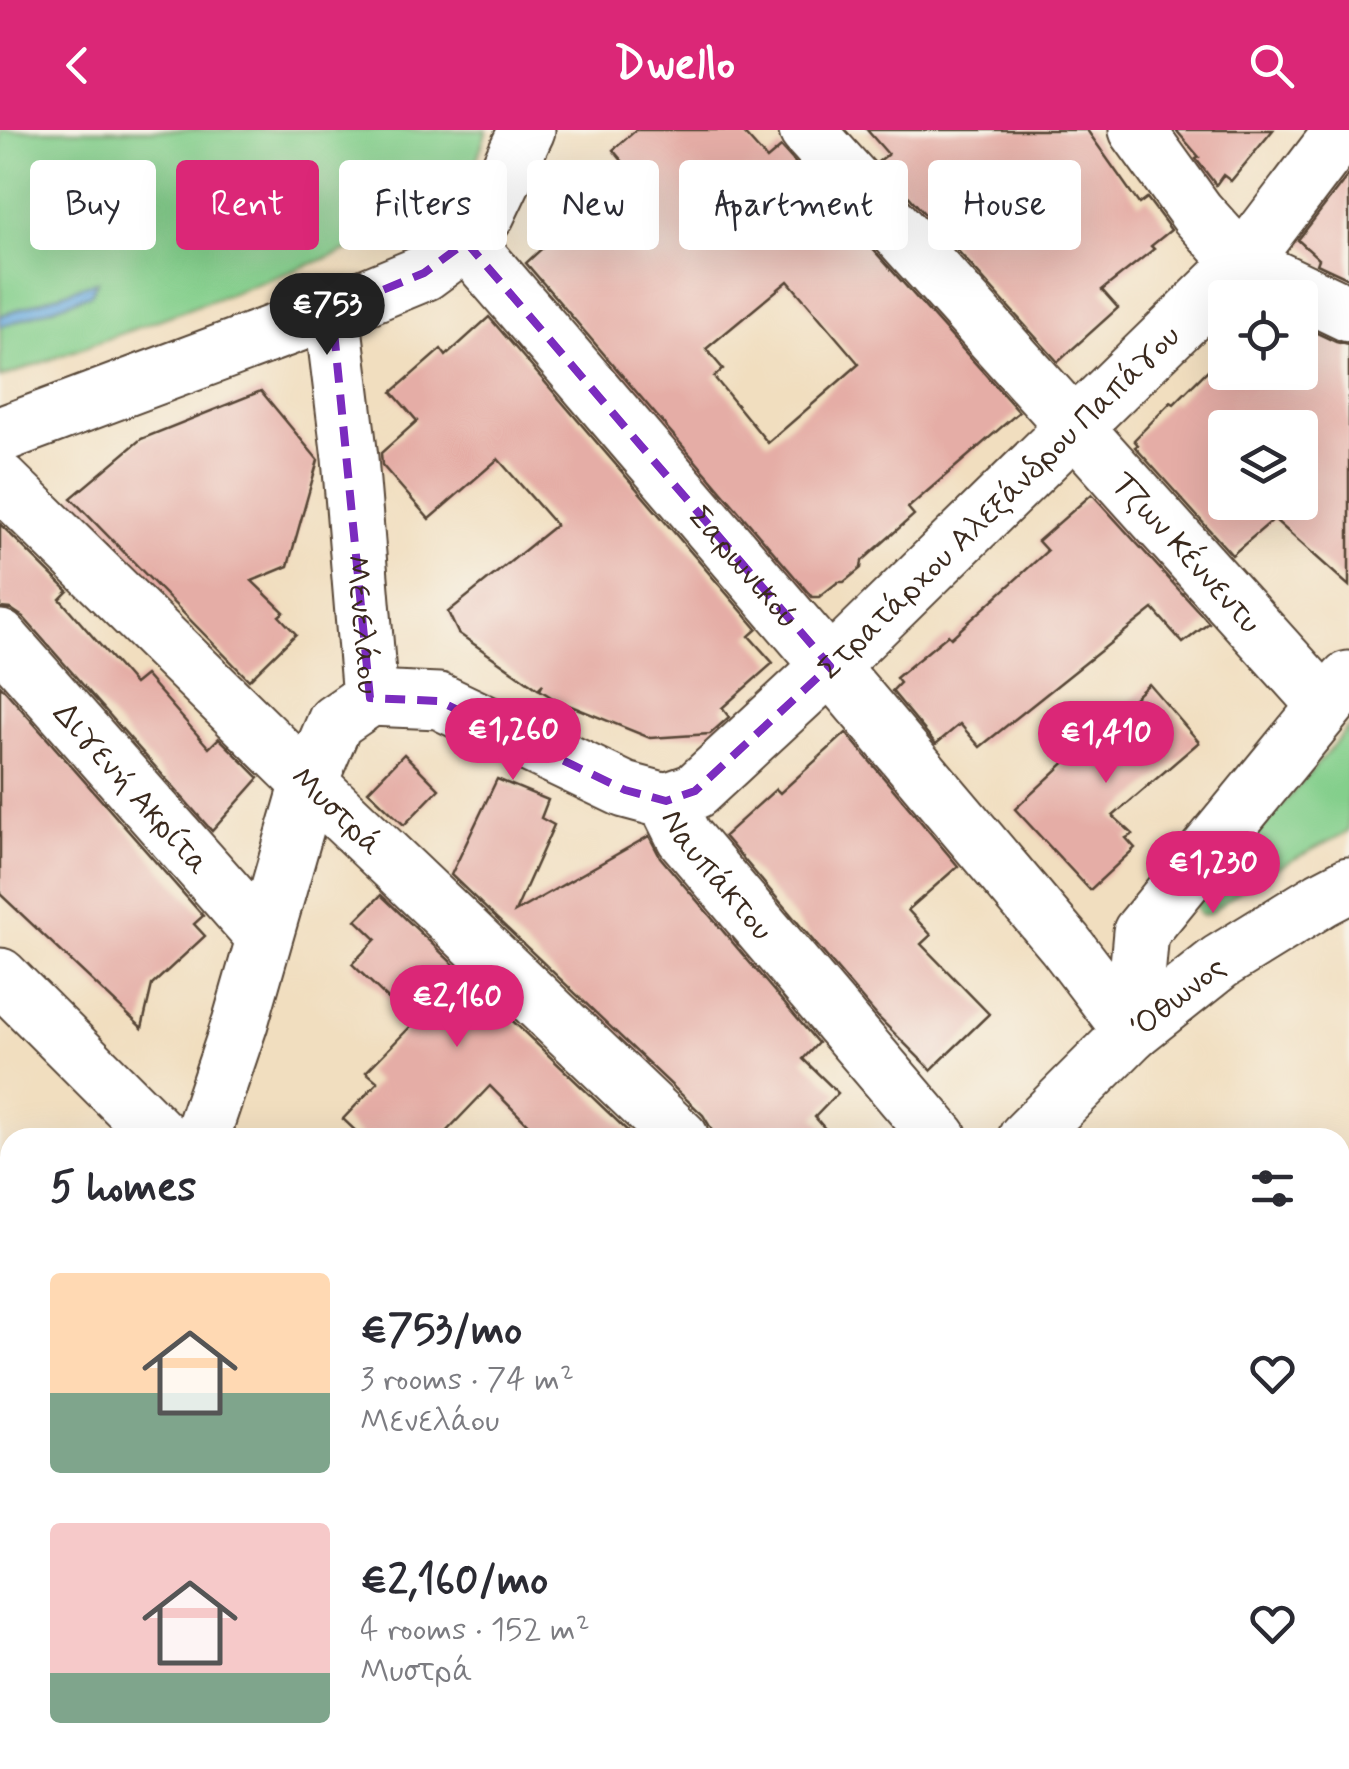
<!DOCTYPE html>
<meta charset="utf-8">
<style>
:root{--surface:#fff;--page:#f7f7f7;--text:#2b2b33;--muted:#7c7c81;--accent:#db2777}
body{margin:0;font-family:Mynerve,sans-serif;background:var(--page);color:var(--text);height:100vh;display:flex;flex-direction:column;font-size:38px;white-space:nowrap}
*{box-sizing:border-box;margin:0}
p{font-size:32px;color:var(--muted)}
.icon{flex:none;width:55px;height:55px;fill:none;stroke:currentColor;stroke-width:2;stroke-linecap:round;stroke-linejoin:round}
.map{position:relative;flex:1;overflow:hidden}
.drawer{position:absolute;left:0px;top:998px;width:1350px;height:642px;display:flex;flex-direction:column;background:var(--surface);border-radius:30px 30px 0 0;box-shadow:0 10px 40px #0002}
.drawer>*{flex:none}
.top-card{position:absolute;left:30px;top:30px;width:1290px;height:90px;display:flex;gap:20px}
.buttons{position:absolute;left:1208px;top:150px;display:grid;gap:20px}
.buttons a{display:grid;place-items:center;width:110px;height:110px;border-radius:10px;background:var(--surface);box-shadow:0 10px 40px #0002;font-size:50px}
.price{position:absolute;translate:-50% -85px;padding:0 22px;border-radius:35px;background:var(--accent);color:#fff;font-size:32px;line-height:65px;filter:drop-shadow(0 2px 5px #0008)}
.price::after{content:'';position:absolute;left:50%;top:60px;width:30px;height:22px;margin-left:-15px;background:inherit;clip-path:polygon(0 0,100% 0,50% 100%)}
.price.current{background:#222;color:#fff}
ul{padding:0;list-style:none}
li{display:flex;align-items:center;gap:30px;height:250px;padding:0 50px}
li span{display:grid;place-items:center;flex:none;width:280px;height:200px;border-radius:10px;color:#555}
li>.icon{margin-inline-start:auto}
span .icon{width:120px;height:120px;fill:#fffc;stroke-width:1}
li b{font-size:42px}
h2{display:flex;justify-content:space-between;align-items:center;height:120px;padding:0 50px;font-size:42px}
.chip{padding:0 35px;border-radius:10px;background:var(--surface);box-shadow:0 10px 40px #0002;font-size:35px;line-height:90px}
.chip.current{background:var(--accent);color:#fff}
header{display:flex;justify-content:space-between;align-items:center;height:130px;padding:0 50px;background:var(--accent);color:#fff;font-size:45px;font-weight:700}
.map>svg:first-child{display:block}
.green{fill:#84cf8c;stroke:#607c55;stroke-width:2.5}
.water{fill:#6daee1;stroke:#546c80;stroke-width:2.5}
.building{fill:#e5ada6;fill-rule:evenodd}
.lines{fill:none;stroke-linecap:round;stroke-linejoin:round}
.minor-casing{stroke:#564536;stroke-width:59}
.minor{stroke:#fff;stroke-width:55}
.marked{fill:none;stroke:#7b2cbf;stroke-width:8;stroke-dasharray:20 12;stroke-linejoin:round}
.labels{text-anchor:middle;stroke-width:10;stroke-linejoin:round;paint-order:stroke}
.street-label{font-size:32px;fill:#3b2a1e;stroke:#f7f3e8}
</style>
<header><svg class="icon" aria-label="back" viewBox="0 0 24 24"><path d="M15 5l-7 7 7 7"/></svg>Dwello<svg class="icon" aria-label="search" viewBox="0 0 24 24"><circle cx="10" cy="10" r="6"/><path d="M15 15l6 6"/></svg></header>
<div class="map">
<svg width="1349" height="1639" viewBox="0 0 1349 1639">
<rect width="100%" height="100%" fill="#f7f3e8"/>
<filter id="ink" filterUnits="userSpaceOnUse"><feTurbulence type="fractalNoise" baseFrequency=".01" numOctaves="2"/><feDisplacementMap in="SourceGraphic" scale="20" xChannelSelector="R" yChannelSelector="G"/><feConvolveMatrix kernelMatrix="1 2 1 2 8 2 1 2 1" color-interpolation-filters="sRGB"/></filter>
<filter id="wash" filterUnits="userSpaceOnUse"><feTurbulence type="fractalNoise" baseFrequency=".0048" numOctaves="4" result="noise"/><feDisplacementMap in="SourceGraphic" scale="40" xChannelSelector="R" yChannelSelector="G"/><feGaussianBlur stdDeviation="2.25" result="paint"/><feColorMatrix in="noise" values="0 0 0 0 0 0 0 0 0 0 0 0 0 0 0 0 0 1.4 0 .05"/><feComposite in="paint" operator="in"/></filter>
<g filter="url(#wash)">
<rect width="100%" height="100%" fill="#f1debf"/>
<!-- green -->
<g class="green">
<polygon points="0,0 487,0 477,29 431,97 402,121 390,105 0,248"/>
<polygon points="1349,597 1349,701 1261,746 1208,784 1200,785 1195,776"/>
</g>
<!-- water -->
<polygon class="water" points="97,151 91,164 0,197 0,186"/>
<g id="blocks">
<!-- building -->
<g class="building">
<path d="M636 0H741L767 29 781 17 1019 282 908 378 914 385 862 431 861 438 844 452H838L819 467H812L526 133 598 67 608 46 623 32 613 20ZM788 151 859 234 768 313 714 247 723 239 706 219Z"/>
<polygon points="867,0 1087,0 1139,74 1147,68 1171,100 1151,116 1154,119 1102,160 1118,178 1058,232 878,32 888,24"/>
<polygon points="1176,0 1273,0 1231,51 1223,45 1216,55 1196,29 1199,27"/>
<polygon points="1349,44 1349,149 1317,134 1319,129 1298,110"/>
<polygon points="489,187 757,499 749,506 773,533 722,578 729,587 710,604 650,608 556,570 540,560 543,554 538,559 458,503 448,482 556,395 498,329 429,389 382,335 381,323 417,291 392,262 441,219 446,226"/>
<path d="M1300 195 1336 212 1349 215V456L1274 389 1232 425 1135 317 1138 315 1134 310 1171 272 1174 274 1222 226 1225 230V242H1300ZM1225 298H1300V372H1225Z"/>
<polygon points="261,261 318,330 288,436 252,451 284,482 279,486 296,504 249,550 71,368 141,309"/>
<polygon points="1092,364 1209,493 1183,513 1153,479 980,617 960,594 936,614 892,561 900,553 896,548 948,505 951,508 1047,421 1038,411"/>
<polygon points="0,394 68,461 60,469 134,554 145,545 209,618 219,608 259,648 212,701 23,487 11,479 0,478"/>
<polygon points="1149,554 1199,612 1113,686 1133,704 1126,708 1135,718 1090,760 1015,679"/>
<polygon points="0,555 203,786 194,794 205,806 152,855 142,898 0,764"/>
<polygon points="846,603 958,736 908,780 931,805 921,814 989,884 931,940 878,887 724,706 776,659 780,663"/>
<polygon points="404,624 439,659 404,695 368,661"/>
<polygon points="497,649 548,670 541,688 554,695 515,782 649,706 660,727 818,913 803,929 838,963 815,987 833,1008 711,1008 711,998 703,985 451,745"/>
<polygon points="381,765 635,1008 541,1008 490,956 440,1008 363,1008 343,989 378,952 366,942 411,896 408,892 410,890 352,834 376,809 356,790"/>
</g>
</g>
</g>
<g filter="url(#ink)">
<use href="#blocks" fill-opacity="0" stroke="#564536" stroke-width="2.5"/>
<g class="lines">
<!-- minor casing -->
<g class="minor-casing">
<g id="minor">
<path id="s1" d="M807 0 1325 575"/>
<polyline points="1137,0 1197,83 1242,133 1349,184"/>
<path id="s2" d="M466 112 830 536 1065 814 1132 902"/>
<path id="s3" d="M332 181 350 328 370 568"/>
<polyline points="0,305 332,181 424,143 466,112 487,84 527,0"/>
<path id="s4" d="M0 350 309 653 681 1008"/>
<path id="s5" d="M0 508 264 807"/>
<path id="s6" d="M370 568 439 571 625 660 666 671 684 707 940 1008"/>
<path id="s7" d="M666 671 695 661 830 536 1242 133 1343 0"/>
<polyline points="0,846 162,1008"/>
<polyline points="1132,902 1141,802 1348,549"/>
<polyline points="201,1008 240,893 309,653 335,592 370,568"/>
<path id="s8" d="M1026 1008 1132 902 1220 832 1322 769 1349 755"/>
<polyline points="0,1285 10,1294"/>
<polyline points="1340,1315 1349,1323"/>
<polyline points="0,1508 10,1487"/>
<polyline points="1340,1612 1349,1621"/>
<polyline points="990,1630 999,1639"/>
<polyline points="394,1639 406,1630"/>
</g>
</g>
<!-- minor -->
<use href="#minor" class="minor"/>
</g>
</g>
<!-- marked area -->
<path class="marked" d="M466 112 830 536 695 661 666 671 625 660 439 571 370 568 332 181 424 143Z"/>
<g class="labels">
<!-- street labels -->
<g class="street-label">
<text dy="11" stroke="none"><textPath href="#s7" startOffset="450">Στρατάρχου Αλεξάνδρου Παπάγου</textPath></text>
<text dy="11" stroke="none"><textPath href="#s1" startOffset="568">Τζων Κέννεντυ</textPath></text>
<text dy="11" stroke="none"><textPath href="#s2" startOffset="428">Σαρωνικού</textPath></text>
<text dy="11" stroke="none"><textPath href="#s3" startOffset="315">Μενελάου</textPath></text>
<text dy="11" stroke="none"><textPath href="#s5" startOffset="200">Διγενή Ακρίτα</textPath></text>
<text dy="11" stroke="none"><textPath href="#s4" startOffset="472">Μυστρά</textPath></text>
<text dy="11" stroke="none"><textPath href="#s6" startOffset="408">Ναυπάκτου</textPath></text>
<text dy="11" stroke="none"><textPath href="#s8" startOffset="208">Όθωνος</textPath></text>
</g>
</g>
</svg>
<div class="buttons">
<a><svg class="icon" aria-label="locate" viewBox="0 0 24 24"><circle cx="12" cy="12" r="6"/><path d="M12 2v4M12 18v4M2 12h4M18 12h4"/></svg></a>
<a><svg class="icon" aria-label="layers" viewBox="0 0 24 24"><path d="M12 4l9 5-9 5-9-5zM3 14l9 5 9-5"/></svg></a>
</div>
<b class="price current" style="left:327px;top:228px">€753</b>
<b class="price" style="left:513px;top:653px">€1,260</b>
<b class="price" style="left:1106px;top:656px">€1,410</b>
<b class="price" style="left:1213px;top:786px">€1,230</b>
<b class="price" style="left:457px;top:920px">€2,160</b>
<div class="top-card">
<a class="chip">Buy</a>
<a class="chip current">Rent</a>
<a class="chip">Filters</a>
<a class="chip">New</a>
<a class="chip">Apartment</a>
<a class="chip">House</a>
</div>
<section class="drawer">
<h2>5 homes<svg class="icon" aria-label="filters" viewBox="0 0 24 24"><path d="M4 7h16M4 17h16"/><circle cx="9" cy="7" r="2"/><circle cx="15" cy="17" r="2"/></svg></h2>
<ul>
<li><span style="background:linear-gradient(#ffd9b3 60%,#7fa58c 0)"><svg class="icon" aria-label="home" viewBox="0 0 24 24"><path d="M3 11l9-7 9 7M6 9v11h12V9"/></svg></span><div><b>€753/mo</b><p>3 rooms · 74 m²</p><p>Μενελάου</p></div><svg class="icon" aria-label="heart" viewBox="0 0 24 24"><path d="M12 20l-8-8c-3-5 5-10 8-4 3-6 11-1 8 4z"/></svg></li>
<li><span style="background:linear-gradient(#f6c9c9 75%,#7fa58c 0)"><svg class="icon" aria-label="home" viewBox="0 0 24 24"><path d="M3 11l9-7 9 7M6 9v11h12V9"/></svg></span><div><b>€2,160/mo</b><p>4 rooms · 152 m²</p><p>Μυστρά</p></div><svg class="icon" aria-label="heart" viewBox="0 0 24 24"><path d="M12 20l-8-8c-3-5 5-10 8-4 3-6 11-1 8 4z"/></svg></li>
</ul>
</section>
</div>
